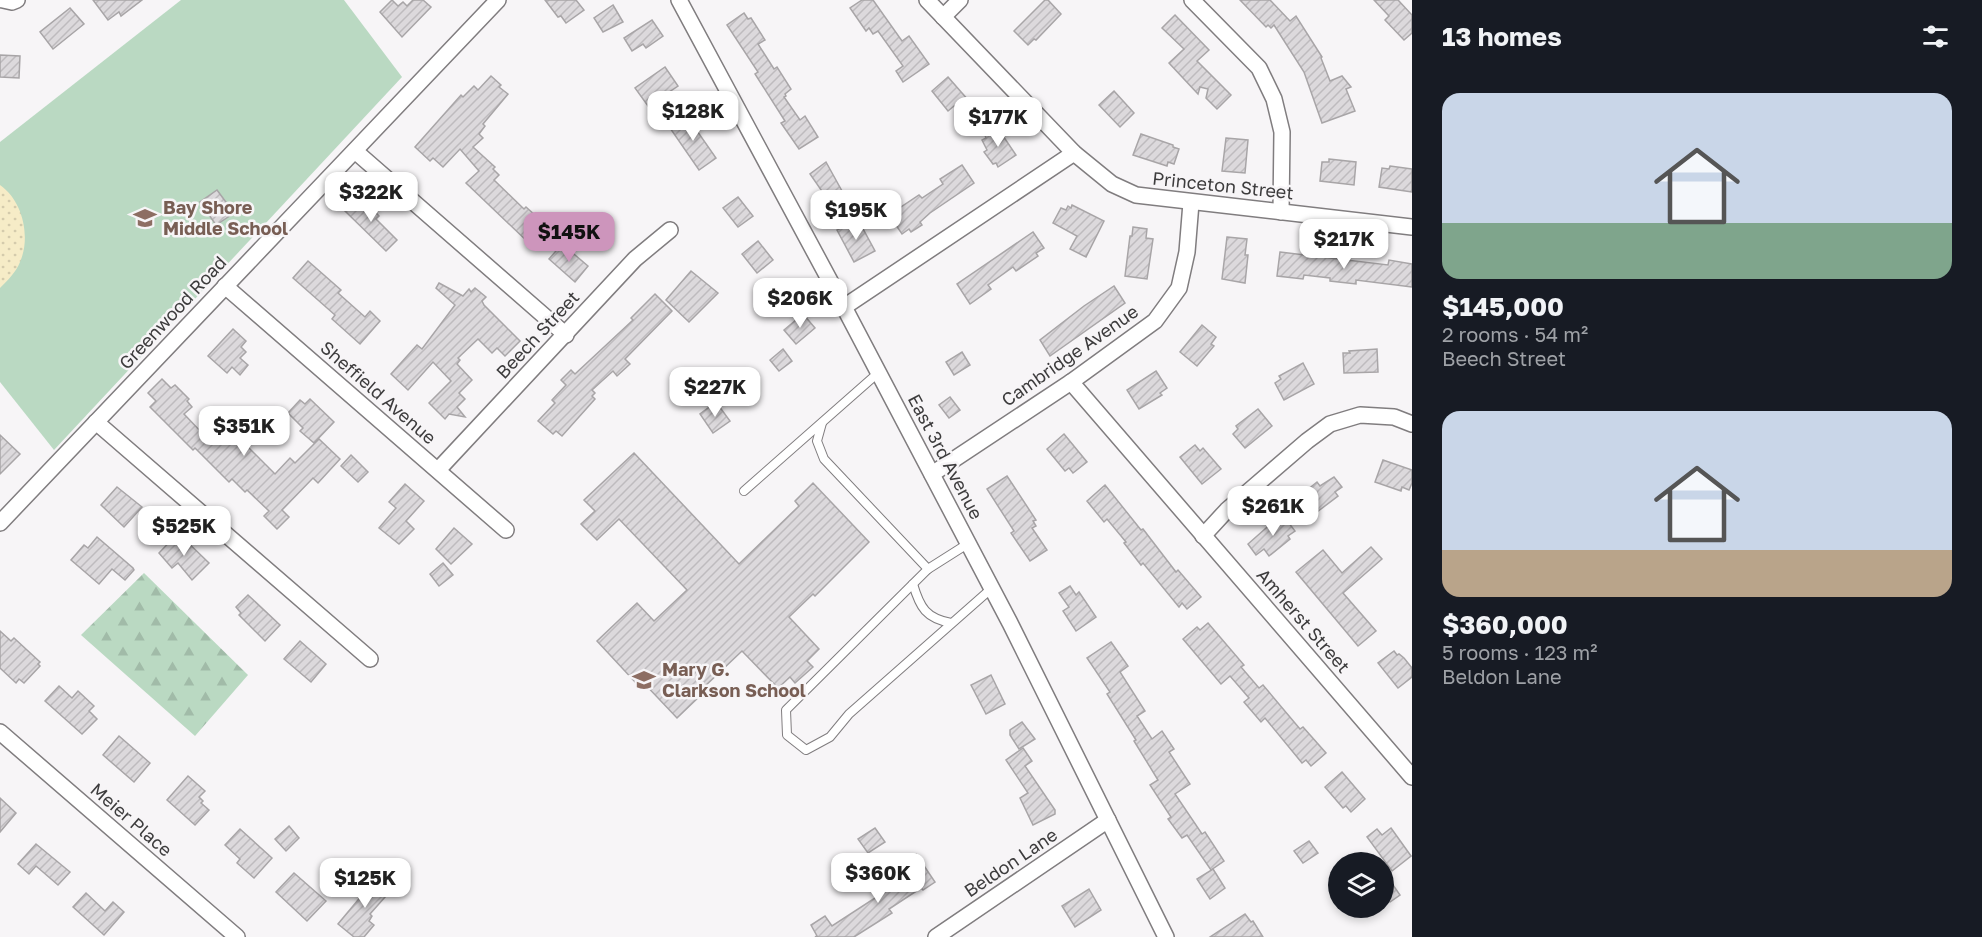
<!DOCTYPE html>
<meta charset="utf-8">
<style>
:root{--surface:#171b24;--page:#242831;--text:#f1f3f6;--muted:#9ea1a6;--accent:#cd95bc}
body{margin:0;font-family:"Golos Text",sans-serif;background:var(--page);color:var(--text);height:100vh;display:flex;flex-direction:column;font-size:22px;white-space:nowrap}
*{box-sizing:border-box;margin:0}
p{font-size:20px;color:var(--muted)}
.icon{flex:none;width:33px;height:33px;fill:none;stroke:currentColor;stroke-width:2;stroke-linecap:round;stroke-linejoin:round}
.map{position:relative;flex:1;overflow:hidden}
.side{display:flex;flex-direction:column;background:var(--surface);width:570px}
.side>*{flex:none}
.buttons{position:absolute;left:1328px;top:852px;display:grid;gap:12px}
.buttons a{display:grid;place-items:center;width:66px;height:66px;border-radius:50%;background:var(--surface);box-shadow:0 3px 9px #0003;font-size:30px}
.price{position:absolute;translate:-50% -51px;padding:0 14px;border-radius:12px;background:#fff;color:#222;font-size:20px;line-height:39px;filter:drop-shadow(0 2px 3px #0008)}
.price::after{content:'';position:absolute;left:50%;top:36px;width:18px;height:14px;margin-left:-9px;background:inherit;clip-path:polygon(0 0,100% 0,50% 100%)}
.price.on{background:var(--accent);color:#111}
ul{padding:0;list-style:none}
li{display:grid;align-content:center;gap:12px;height:318px;padding:0 30px}
li span{display:grid;place-items:center;height:186px;border-radius:18px;color:#555}
li>.icon{margin-inline-start:auto}
span .icon{width:108px;height:108px;fill:#fffc;stroke-width:1}
li b{font-size:26px}
h2{display:flex;justify-content:space-between;align-items:center;height:72px;padding:0 30px;font-size:26px}
main{display:flex;flex:1;min-height:0}
.map>svg:first-child{display:block}
.green{fill:#bad9c2}
.forest{fill:url(#forest-firs)}
.sand{fill:url(#sand-dots)}
.building{fill:url(#building-hatch);stroke:#a8a5a7;stroke-width:1.5}
.lines{fill:none;stroke-linecap:round;stroke-linejoin:round}
.service-casing{stroke:#807d7f;stroke-width:10}
.minor-casing{stroke:#807d7f;stroke-width:18}
.service{stroke:#fff;stroke-width:8}
.minor{stroke:#fff;stroke-width:15}
.labels{text-anchor:middle;stroke-width:5;stroke-linejoin:round;paint-order:stroke}
.street-label{font-size:18px;fill:#3d3c3d;stroke:#f7f5f7}
.education-label{font-size:18px;font-weight:bold;fill:#785e54;stroke:#f7f5f7;text-anchor:start}
</style>
<main>
<div class="map">
<svg width="1412" height="937" viewBox="0 0 1412 937">
<defs>
<pattern id="forest-firs" width="22" height="20" patternUnits="userSpaceOnUse" patternTransform="scale(1.5)"><rect width="22" height="20" fill="#bad9c2"/><path d="M5 1l3.5 6h-7zM16 11l3.5 6h-7z" fill="#a1bba8"/></pattern>
<pattern id="sand-dots" width="8" height="8" patternUnits="userSpaceOnUse" patternTransform="scale(1.5)"><rect width="8" height="8" fill="#f6ecc7"/><path d="M2 2h.1M6 6h.1" fill="none" stroke="#d4cbac" stroke-width="1.8" stroke-linecap="round"/></pattern>
<pattern id="building-hatch" width="6" height="6" patternUnits="userSpaceOnUse" patternTransform="scale(1.5)"><rect width="6" height="6" fill="#dcd9dc"/><path d="M-1 1l2-2M0 6l6-6M5 7l2-2" fill="none" stroke="#bebbbe"/></pattern>
</defs>
<rect width="100%" height="100%" fill="#f7f5f7"/>
<!-- green -->
<polygon class="green" points="181,0 344,0 402,77 54,450 0,382 0,142"/>
<!-- forest -->
<polygon class="forest" points="144,573 248,675 195,736 81,635"/>
<!-- sand -->
<path class="sand" d="M0 185C23 201 31 237 20 262 16 272 8 280 0 288Z"/>
<!-- building -->
<g class="building">
<polygon points="93,0 142,0 121,16 119,12 108,20"/>
<polygon points="392,0 398,6 403,2 407,6 413,0 423,0 431,7 402,37 380,12"/>
<polygon points="545,0 576,0 584,10 566,23 561,16 558,17"/>
<polygon points="862,0 873,0 902,41 909,36 929,64 903,82 896,71 903,66 878,31 873,34 869,28 866,31 850,8"/>
<polygon points="1045,0 1048,0 1061,14 1036,40 1034,39 1028,45 1014,31"/>
<polygon points="1240,0 1270,0 1290,21 1296,16 1322,57 1321,58 1330,81 1342,76 1351,87 1346,89 1355,111 1322,123 1304,72 1274,25 1271,28 1268,25 1266,27"/>
<polygon points="1374,0 1398,0 1412,15 1412,33 1404,40 1385,20 1389,16"/>
<polygon points="613,5 623,22 603,32 594,18"/>
<polygon points="70,8 84,24 53,49 40,32"/>
<polygon points="744,13 748,19 751,18 765,40 758,44 774,69 777,67 791,89 785,94 786,96 784,97 800,120 805,116 818,137 799,149 781,123 785,121 755,74 758,72 727,25"/>
<polygon points="1175,15 1209,50 1197,61 1231,95 1217,109 1206,98 1208,89 1200,87 1198,94 1169,63 1184,49 1162,28"/>
<polygon points="652,20 663,36 646,48 643,44 632,51 624,38"/>
<polygon points="0,55 20,56 19,78 0,77"/>
<polygon points="665,67 678,86 648,106 635,88"/>
<polygon points="491,76 501,85 499,87 508,94 483,124 485,126 479,134 483,138 473,147 495,167 493,169 499,175 494,180 524,209 526,207 546,225 530,244 466,183 479,171 460,149 443,167 433,158 430,161 415,147 461,95 463,97 474,86 478,90"/>
<polygon points="948,77 969,101 958,111 954,106 948,111 932,91"/>
<polygon points="1114,91 1134,113 1120,127 1099,105"/>
<polygon points="690,115 698,126 695,128 716,158 699,170 670,128"/>
<polygon points="997,127 1016,155 998,167 996,163 993,164 984,152 987,150 982,140 986,138 985,135"/>
<polygon points="1141,134 1173,145 1173,147 1179,149 1174,164 1168,162 1167,166 1133,155"/>
<polygon points="1226,138 1248,140 1245,173 1222,171"/>
<polygon points="1329,159 1356,162 1354,185 1320,181 1322,162 1329,162"/>
<polygon points="826,162 842,191 828,200 810,174"/>
<polygon points="962,165 974,183 930,213 920,222 922,225 911,232 909,229 902,234 889,215 919,195 922,198 943,184 940,179"/>
<polygon points="1390,166 1412,169 1412,192 1379,187 1382,168 1389,169"/>
<polygon points="217,190 234,213 216,225 200,202"/>
<polygon points="360,196 379,216 376,219 397,240 386,251 345,211"/>
<polygon points="738,197 753,216 738,227 723,208"/>
<polygon points="1072,205 1104,221 1086,257 1070,249 1077,236 1053,223 1061,208 1066,210 1068,206 1071,208"/>
<polygon points="855,221 859,228 862,227 875,251 854,262 837,230"/>
<polygon points="1133,227 1147,229 1146,238 1153,239 1147,279 1125,276 1130,236 1132,236"/>
<polygon points="1033,232 1044,248 1036,253 1038,256 1016,271 1013,267 988,285 991,289 970,304 957,284"/>
<polygon points="1227,237 1247,239 1245,255 1248,255 1245,283 1222,279"/>
<polygon points="758,241 773,260 757,273 742,254"/>
<polygon points="562,244 588,266 575,282 549,259"/>
<polygon points="1280,252 1388,265 1389,260 1412,264 1412,287 1356,280 1356,284 1330,281 1330,278 1304,275 1303,279 1277,276"/>
<polygon points="308,261 341,290 338,293 365,317 370,311 380,321 360,344 332,319 335,315 293,278"/>
<polygon points="691,271 718,293 689,322 666,300"/>
<polygon points="439,283 463,296 469,289 471,292 475,288 486,297 482,301 484,305 520,341 505,356 497,348 492,353 478,339 458,358 460,360 457,364 472,380 459,393 465,399 457,407 465,417 449,414 445,419 429,403 451,381 433,362 408,390 391,374 417,345 422,349 455,305 436,288"/>
<polygon points="1114,286 1125,303 1050,356 1040,340 1084,306"/>
<polygon points="655,294 672,311 625,359 630,364 617,376 613,371 592,390 595,393 592,396 595,399 562,436 556,431 553,434 538,421 555,403 552,400 566,385 561,380 571,370 575,374 633,320 631,318"/>
<polygon points="803,314 815,328 796,344 784,330"/>
<polygon points="1202,325 1216,337 1211,344 1214,346 1197,366 1180,352"/>
<polygon points="233,329 246,341 241,347 246,352 240,358 248,365 240,375 232,367 227,373 208,356"/>
<polygon points="783,349 792,361 779,371 770,360"/>
<polygon points="1377,349 1378,372 1344,373 1343,353 1350,353 1349,351"/>
<polygon points="962,352 970,365 954,375 946,362"/>
<polygon points="1303,363 1314,384 1284,400 1275,383 1281,379 1279,376"/>
<polygon points="1156,371 1167,388 1160,393 1162,395 1139,409 1127,390"/>
<polygon points="162,379 171,388 175,385 189,399 187,401 192,407 184,414 204,435 217,422 229,434 232,431 275,474 290,458 295,463 319,439 340,459 318,483 313,478 282,510 289,517 277,529 264,516 269,511 247,490 245,492 232,479 229,482 195,448 193,450 150,407 156,401 148,393"/>
<polygon points="950,397 960,410 949,418 939,405"/>
<polygon points="310,399 334,422 314,443 300,431 303,428 288,413 300,400 305,404"/>
<polygon points="716,402 730,421 713,433 700,414"/>
<polygon points="1258,409 1272,426 1245,448 1233,434 1238,429 1236,426"/>
<polygon points="1064,434 1087,462 1073,473 1069,468 1065,471 1047,449"/>
<polygon points="0,435 20,454 0,474"/>
<polygon points="1195,445 1200,451 1203,448 1221,469 1202,484 1180,457"/>
<polygon points="634,453 739,564 799,506 795,501 813,483 869,542 815,596 813,594 789,617 819,649 807,661 813,667 795,683 790,677 778,688 742,651 702,689 705,691 677,718 640,679 636,683 597,641 637,603 654,621 687,590 619,519 597,540 581,524 595,511 584,500"/>
<polygon points="351,455 368,472 358,482 341,466"/>
<polygon points="1383,460 1412,470 1412,483 1409,490 1402,487 1401,491 1375,482"/>
<polygon points="1007,476 1036,520 1033,521 1036,526 1032,528 1047,550 1030,561 1011,533 1014,531 987,489"/>
<polygon points="1334,477 1342,487 1335,492 1338,496 1317,512 1302,494 1317,482 1320,486"/>
<polygon points="405,484 424,501 406,521 414,529 399,544 379,528 396,508 389,502"/>
<polygon points="1105,485 1141,530 1143,529 1176,572 1178,570 1201,597 1187,609 1182,603 1179,607 1143,563 1141,565 1124,543 1126,542 1107,519 1104,522 1087,501"/>
<polygon points="117,487 142,507 124,527 101,505"/>
<polygon points="1282,514 1295,531 1288,536 1290,539 1269,556 1264,549 1256,555 1248,544"/>
<polygon points="454,528 472,544 451,564 436,549"/>
<polygon points="178,533 209,563 192,580 178,563 172,568 159,553"/>
<polygon points="97,537 133,568 134,570 125,580 112,569 99,584 71,560 84,545 88,548"/>
<polygon points="1371,547 1382,559 1343,593 1376,631 1358,646 1296,572 1323,550 1342,573"/>
<polygon points="443,563 453,575 439,586 430,574"/>
<polygon points="1070,586 1076,595 1079,592 1096,617 1076,631 1063,611 1069,607 1059,593"/>
<polygon points="248,595 280,625 265,641 239,615 241,613 236,607"/>
<polygon points="1208,623 1244,665 1241,667 1259,688 1263,685 1300,729 1303,727 1326,753 1311,766 1306,760 1302,763 1265,718 1261,722 1244,702 1249,698 1230,676 1221,684 1183,639 1197,627 1200,630"/>
<polygon points="0,631 11,641 14,638 40,662 38,664 40,666 24,683 19,679 16,683 0,668"/>
<polygon points="300,641 326,664 311,682 284,659"/>
<polygon points="1111,642 1128,666 1120,672 1145,711 1137,716 1152,739 1162,731 1174,749 1169,752 1190,784 1175,794 1202,834 1205,832 1224,861 1211,870 1187,835 1182,838 1168,819 1171,817 1150,785 1158,780 1134,741 1136,740 1107,694 1110,692 1087,658"/>
<polygon points="1394,651 1397,655 1399,654 1404,658 1412,668 1412,677 1398,688 1378,663"/>
<polygon points="991,675 1005,704 986,714 971,685"/>
<polygon points="59,686 72,698 78,691 94,706 89,711 97,719 82,734 45,701"/>
<polygon points="1022,722 1035,739 1019,749 1010,735 1010,730"/>
<polygon points="119,736 150,763 134,782 103,755"/>
<polygon points="1023,748 1032,761 1025,766 1055,810 1055,814 1033,825 1020,798 1028,793 1006,760"/>
<polygon points="1342,772 1365,799 1351,812 1346,806 1343,808 1325,787"/>
<polygon points="188,776 205,791 199,797 203,801 201,803 209,810 195,825 167,800"/>
<polygon points="0,798 16,813 0,832"/>
<polygon points="289,826 299,838 286,851 275,839"/>
<polygon points="875,828 885,842 868,853 858,839"/>
<polygon points="1391,828 1411,856 1392,871 1367,837 1377,829 1382,835"/>
<polygon points="240,829 272,858 254,878 237,863 240,859 225,845"/>
<polygon points="1309,841 1318,853 1303,863 1294,851"/>
<polygon points="36,844 70,872 58,885 36,866 29,874 18,864"/>
<polygon points="916,854 935,882 923,890 921,888 889,909 892,913 854,937 815,937 817,936 811,925 825,916 832,926 909,876 901,865"/>
<polygon points="1213,869 1225,888 1210,899 1197,879"/>
<polygon points="294,873 326,901 307,921 276,892"/>
<polygon points="378,876 393,888 370,914 372,916 369,921 374,925 364,937 354,937 338,924"/>
<polygon points="1393,885 1400,895 1390,902 1383,892"/>
<polygon points="1089,889 1101,910 1075,927 1062,906"/>
<polygon points="86,893 105,911 113,902 124,912 104,935 73,907"/>
<polygon points="1245,914 1251,922 1253,921 1263,937 1210,937"/>
</g>
<g class="lines">
<!-- service casing -->
<g class="service-casing">
<g id="service">
<polyline points="822,423 817,441 824,459 928,569"/>
<polyline points="744,491 878,373"/>
<polyline points="969,543 928,569 786,710 787,735 806,750 830,737 849,714 992,588"/>
<path d="M913 584C920 608 926 618 951 623"/>
</g>
</g>
<!-- minor casing -->
<g class="minor-casing">
<g id="minor">
<polyline points="3,0 12,2 17,0"/>
<polyline points="679,0 844,307 1010,623 1166,937"/>
<polyline points="927,0 1074,153 1112,184 1136,195 1412,227"/>
<polyline points="1192,0 1259,68 1274,99 1282,132 1281,212"/>
<polyline points="943,17 960,0"/>
<polyline points="355,151 566,335"/>
<polyline points="225,286 506,530"/>
<polyline points="844,307 1074,153"/>
<polyline points="1071,382 1412,777"/>
<polyline points="96,422 370,659"/>
<polyline points="438,470 635,259 670,230"/>
<polyline points="932,474 1071,382 1155,321 1179,288 1187,252 1191,203"/>
<polyline points="0,523 498,0"/>
<polyline points="1203,536 1227,510 1307,441 1330,424 1360,415 1394,417 1412,424"/>
<polyline points="0,732 237,937"/>
<polyline points="936,937 1108,820"/>
</g>
</g>
<!-- service -->
<use href="#service" class="service"/>
<!-- minor -->
<use href="#minor" class="minor"/>
</g>
<!-- icons -->
<defs>
<g id="school-bare" transform="scale(1.8)"><path d="M0-5L7-2L0 1L-7-2ZM-4 1L0 2.5L4 1V4Q0 6-4 4Z" fill="#8d6e63" stroke="#f7f5f7" stroke-width="2.5" paint-order="stroke"/></g>
</defs>
<g fill-rule="evenodd">
<use href="#school-bare" x="145" y="218"/>
<use href="#school-bare" x="644" y="680"/>
</g>
<g class="labels">
<!-- street labels -->
<g class="street-label">
<text transform="translate(1223 186) rotate(6)" y="6">Princeton Street</text>
<text transform="translate(173 313) rotate(-47)" y="6">Greenwood Road</text>
<text transform="translate(538 335) rotate(-47)" y="6">Beech Street</text>
<text transform="translate(1070 356) rotate(-35)" y="6">Cambridge Avenue</text>
<text transform="translate(378 393) rotate(41)" y="6">Sheffield Avenue</text>
<text transform="translate(945 457) rotate(62)" y="6">East 3rd Avenue</text>
<text transform="translate(1303 621) rotate(49)" y="6">Amherst Street</text>
<text transform="translate(131 820) rotate(41)" y="6">Meier Place</text>
<text transform="translate(1011 863) rotate(-34)" y="6">Beldon Lane</text>
</g>
<!-- education labels -->
<g class="education-label">
<text x="163" y="214">Bay Shore<tspan x="163" dy="21">Middle School</tspan></text>
<text x="662" y="676">Mary G.<tspan x="662" dy="21">Clarkson School</tspan></text>
</g>
</g>
</svg>
<div class="buttons">
<a><svg class="icon" aria-label="layers" viewBox="0 0 24 24"><path d="M12 4l9 5-9 5-9-5zM3 14l9 5 9-5"/></svg></a>
</div>
<b class="price" style="left:693px;top:142px">$128K</b>
<b class="price" style="left:998px;top:148px">$177K</b>
<b class="price" style="left:371px;top:223px">$322K</b>
<b class="price" style="left:856px;top:241px">$195K</b>
<b class="price on" style="left:569px;top:263px">$145K</b>
<b class="price" style="left:1344px;top:270px">$217K</b>
<b class="price" style="left:800px;top:329px">$206K</b>
<b class="price" style="left:715px;top:418px">$227K</b>
<b class="price" style="left:244px;top:457px">$351K</b>
<b class="price" style="left:1273px;top:537px">$261K</b>
<b class="price" style="left:184px;top:557px">$525K</b>
<b class="price" style="left:878px;top:904px">$360K</b>
<b class="price" style="left:365px;top:909px">$125K</b>
</div>
<section class="side">
<h2>13 homes<svg class="icon" aria-label="filters" viewBox="0 0 24 24"><path d="M4 7h16M4 17h16"/><circle cx="9" cy="7" r="2"/><circle cx="15" cy="17" r="2"/></svg></h2>
<ul>
<li><span style="background:linear-gradient(#c9d6e8 70%,#7fa58c 0)"><svg class="icon" aria-label="home" viewBox="0 0 24 24"><path d="M3 11l9-7 9 7M6 9v11h12V9"/></svg></span><div><b>$145,000</b><p>2 rooms · 54 m²</p><p>Beech Street</p></div></li>
<li><span style="background:linear-gradient(#c9d6e8 75%,#b9a48a 0)"><svg class="icon" aria-label="home" viewBox="0 0 24 24"><path d="M3 11l9-7 9 7M6 9v11h12V9"/></svg></span><div><b>$360,000</b><p>5 rooms · 123 m²</p><p>Beldon Lane</p></div></li>
</ul>
</section>
</main>
